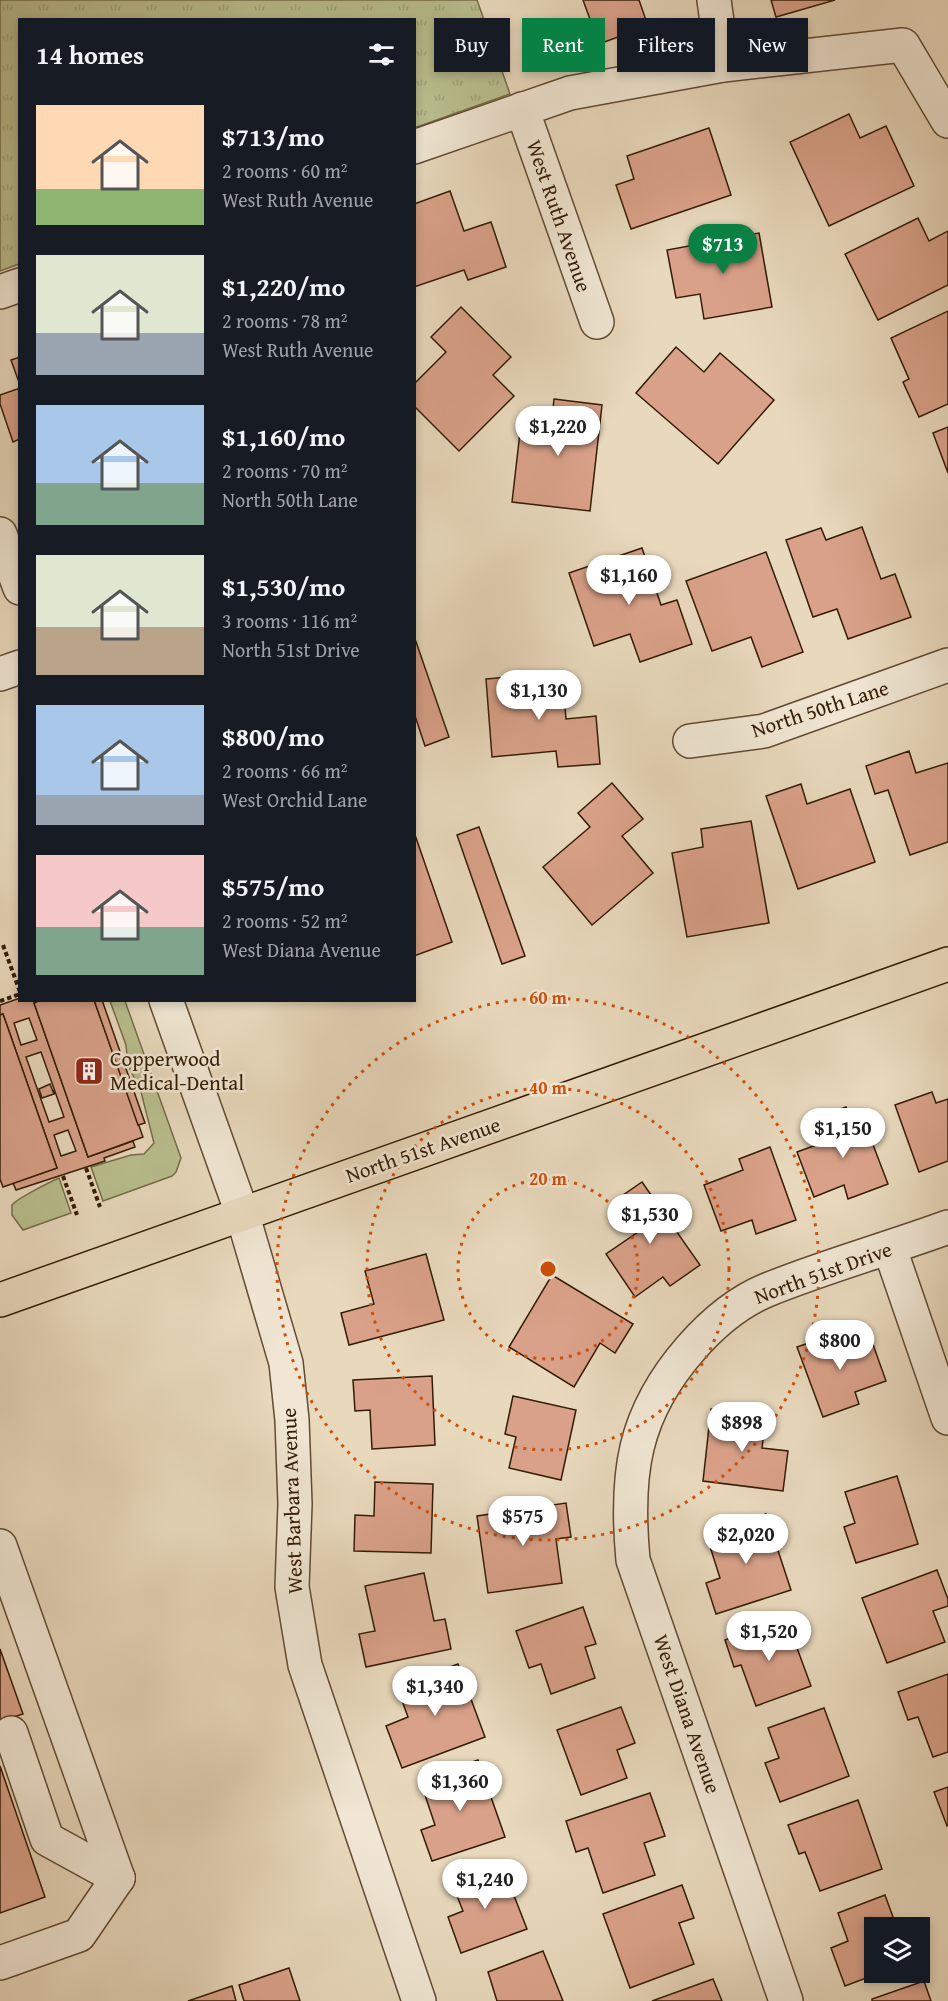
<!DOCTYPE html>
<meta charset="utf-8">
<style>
:root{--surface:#171b24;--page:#20242c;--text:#f1f3f6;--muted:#9ea1a6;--accent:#0b8043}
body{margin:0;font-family:"Gentium Book Plus",serif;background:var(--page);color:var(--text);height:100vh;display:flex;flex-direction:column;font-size:22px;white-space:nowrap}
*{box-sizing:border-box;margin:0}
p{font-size:20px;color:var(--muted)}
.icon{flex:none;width:33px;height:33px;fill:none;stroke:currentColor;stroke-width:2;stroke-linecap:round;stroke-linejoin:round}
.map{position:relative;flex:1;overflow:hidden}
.sheet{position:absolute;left:18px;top:18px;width:398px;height:984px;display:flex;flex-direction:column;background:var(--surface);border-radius:0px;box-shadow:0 3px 9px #0003}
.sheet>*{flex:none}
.banner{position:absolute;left:434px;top:18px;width:424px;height:54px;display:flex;gap:12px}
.controls{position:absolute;left:864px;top:1917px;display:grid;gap:12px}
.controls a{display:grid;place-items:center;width:66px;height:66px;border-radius:0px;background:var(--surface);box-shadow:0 3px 9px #0003;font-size:30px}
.price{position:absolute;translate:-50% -51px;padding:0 14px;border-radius:21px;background:#fff;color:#222;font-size:20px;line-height:39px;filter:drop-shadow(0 2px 3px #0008)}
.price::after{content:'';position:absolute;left:50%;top:36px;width:18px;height:14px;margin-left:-9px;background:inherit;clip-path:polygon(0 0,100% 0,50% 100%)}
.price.active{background:var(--accent);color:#fff}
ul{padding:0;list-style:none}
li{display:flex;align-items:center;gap:18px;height:150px;padding:0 18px}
li span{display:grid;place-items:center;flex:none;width:168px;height:120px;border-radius:0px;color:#555}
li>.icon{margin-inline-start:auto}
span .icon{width:72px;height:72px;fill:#fffc;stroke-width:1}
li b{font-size:26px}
h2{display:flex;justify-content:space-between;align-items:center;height:72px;padding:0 18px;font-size:26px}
.pill{padding:0 21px;border-radius:0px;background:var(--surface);box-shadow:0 3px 9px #0003;font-size:21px;line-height:54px}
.pill.active{background:var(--accent);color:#fff}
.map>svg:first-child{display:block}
.grass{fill:#b9be8e;stroke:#766d49;stroke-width:1.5}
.park{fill:url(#park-tufts);stroke:#766d49;stroke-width:1.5}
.building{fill:#d9a189;stroke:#341c04;stroke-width:1.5;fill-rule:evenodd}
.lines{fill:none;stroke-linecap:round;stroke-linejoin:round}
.minor-casing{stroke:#614b32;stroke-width:36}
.major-casing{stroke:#341c04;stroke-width:36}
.path{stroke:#341c04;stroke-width:4;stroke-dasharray:4.5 3;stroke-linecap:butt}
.minor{stroke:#f0e6d3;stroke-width:33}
.major{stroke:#e8d8bc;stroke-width:33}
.ring{fill:none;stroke:#cd500b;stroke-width:3;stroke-dasharray:3 6}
.labels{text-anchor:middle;stroke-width:5;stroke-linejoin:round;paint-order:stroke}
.street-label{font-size:21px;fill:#341c04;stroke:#f0e6d3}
.poi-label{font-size:21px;fill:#341c04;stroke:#f0e6d3;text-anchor:start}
.centre{fill:#cd500b;stroke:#f0e6d3;stroke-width:3}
.ring-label{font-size:18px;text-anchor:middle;font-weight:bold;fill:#cd500b;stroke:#f0e6d3;stroke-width:5;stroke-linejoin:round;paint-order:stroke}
</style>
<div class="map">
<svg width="948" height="2001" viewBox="0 0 948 2001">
<defs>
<pattern id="park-tufts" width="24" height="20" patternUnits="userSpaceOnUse" patternTransform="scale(1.5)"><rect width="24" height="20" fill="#b9be8e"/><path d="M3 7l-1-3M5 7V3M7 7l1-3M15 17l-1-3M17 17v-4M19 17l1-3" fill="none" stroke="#a0a379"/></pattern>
</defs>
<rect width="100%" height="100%" fill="#e8d8bc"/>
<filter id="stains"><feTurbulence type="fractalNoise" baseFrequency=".00333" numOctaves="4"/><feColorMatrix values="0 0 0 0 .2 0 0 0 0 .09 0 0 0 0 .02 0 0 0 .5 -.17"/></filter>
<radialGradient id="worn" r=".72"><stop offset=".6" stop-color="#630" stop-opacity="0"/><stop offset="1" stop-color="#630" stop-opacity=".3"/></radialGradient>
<!-- grass -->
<g class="grass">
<polygon points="110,1001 125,1001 181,1158 176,1172 172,1176 103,1201 91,1167 131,1155 144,1154 154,1143 141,1092 128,1065 126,1045"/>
<path d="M59 1178 71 1213 23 1230 12 1215V1205C18 1198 50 1182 59 1178Z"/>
</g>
<!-- park -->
<polygon class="park" points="0,0 477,0 510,94 414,128 414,20 20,20 19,264 0,271"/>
<!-- building -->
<g class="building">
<polygon points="583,0 639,0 648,26 599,44"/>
<polygon points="771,0 835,0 776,17"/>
<polygon points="849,114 860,138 886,126 914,186 829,226 790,142"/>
<polygon points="709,128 731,195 631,229 616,185 634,179 627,156"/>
<polygon points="450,191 464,231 491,222 506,267 468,280 464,270 414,287 414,204"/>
<polygon points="918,218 929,241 948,231 948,285 878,320 845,254"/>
<polygon points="759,233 772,307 704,319 700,294 676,298 667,250"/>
<polygon points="461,307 511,357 493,375 514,396 459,451 414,406 414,384 446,352 431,337"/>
<polygon points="948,311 948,404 919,417 903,382 909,379 891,338"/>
<polygon points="676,347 704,372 720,353 774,400 718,464 636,393"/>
<polygon points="20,357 20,385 11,360"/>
<polygon points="20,388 20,439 13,442 0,404 0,395"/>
<polygon points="554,399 602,405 590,511 512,502 522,415 552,418"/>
<polygon points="948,427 948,473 933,433"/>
<polygon points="862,527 881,579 895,574 911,617 848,639 837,609 813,617 786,540 821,528 826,540"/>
<polygon points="642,548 661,605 677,600 692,644 640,662 630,634 594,646 569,573"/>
<polygon points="766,552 803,652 762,667 751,637 712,651 686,581"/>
<polygon points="414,636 449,737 425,746 414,713"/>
<polygon points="562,673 566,719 596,716 600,764 558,767 556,751 492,757 486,679"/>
<polygon points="909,751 916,773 948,763 948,842 910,855 888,790 875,794 866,766"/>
<polygon points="612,783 643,819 622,836 653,873 592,925 543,867 590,827 578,813"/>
<polygon points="801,784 807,804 850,789 875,862 798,889 766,796"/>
<polygon points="751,821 769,923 687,937 672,853 703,847 701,829"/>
<polygon points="479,827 525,956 502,964 457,835"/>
<polygon points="414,832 452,942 414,956"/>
<path d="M20 998V1000H41L34 1003 88 1157 133 1141 135 1147 104 1158 105 1161 16 1190 13 1183 57 1168 3 1014 0 1015V1005ZM29 1018 37 1040 21 1045 14 1023ZM41 1052 64 1117 49 1122 26 1057ZM68 1130 76 1151 61 1156 54 1135Z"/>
<polygon points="41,1000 94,1000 143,1137 88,1157 34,1003"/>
<polygon points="94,1000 102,1000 145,1123 138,1125"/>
<polygon points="3,1014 57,1168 3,1187 0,1179 0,1015"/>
<polygon points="50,1084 54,1094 42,1098 39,1089"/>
<polygon points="932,1092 936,1103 948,1099 948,1161 919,1172 895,1105"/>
<polygon points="846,1107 856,1133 867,1129 888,1184 848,1199 844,1185 814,1197 797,1152 830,1140 821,1116"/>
<polygon points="770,1147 796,1220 756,1234 752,1220 721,1231 704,1185 743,1170 739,1159"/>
<polygon points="642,1182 700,1265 670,1286 663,1277 635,1297 606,1254 638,1232 616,1200"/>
<polygon points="426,1254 444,1320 349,1345 341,1313 374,1304 365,1271"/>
<polygon points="552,1275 633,1324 615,1353 600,1343 574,1387 509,1347"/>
<polygon points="837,1333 841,1346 870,1336 886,1381 855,1392 859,1404 823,1417 797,1347"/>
<polygon points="432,1376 435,1445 372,1449 370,1410 355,1411 353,1380"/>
<polygon points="513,1396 576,1410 561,1480 509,1468 516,1437 505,1434"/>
<polygon points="711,1409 766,1416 762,1448 788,1451 783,1491 703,1481"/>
<polygon points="897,1476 918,1544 856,1563 844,1527 855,1523 845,1492"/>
<polygon points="375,1482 433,1484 431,1553 354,1551 355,1515 374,1516"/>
<polygon points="566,1503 571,1537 556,1539 562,1583 488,1593 477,1516"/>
<polygon points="766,1514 791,1590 716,1614 706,1583 720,1578 706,1534"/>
<polygon points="937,1570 948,1599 948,1606 933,1611 945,1642 887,1663 862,1598"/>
<polygon points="424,1573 434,1621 445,1619 451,1649 366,1667 359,1634 375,1631 365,1586"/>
<polygon points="583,1607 596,1644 585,1647 595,1678 551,1694 541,1664 529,1668 516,1631"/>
<polygon points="786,1618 811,1686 756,1706 741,1665 734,1667 725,1640"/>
<polygon points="0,1649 23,1714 0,1721"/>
<polygon points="458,1664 485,1737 402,1768 386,1726 408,1717 397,1687"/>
<polygon points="948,1674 948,1752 933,1757 918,1717 908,1720 898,1692"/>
<polygon points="621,1707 635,1743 617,1750 627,1778 581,1795 557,1730"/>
<polygon points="824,1708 849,1776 780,1802 765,1763 779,1758 768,1728"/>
<polygon points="478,1760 505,1837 432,1861 421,1830 435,1825 420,1780"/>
<polygon points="0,1766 45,1897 0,1913"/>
<polygon points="948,1787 948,1825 947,1826 934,1792"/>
<polygon points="650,1793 665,1836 644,1843 655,1875 603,1893 588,1848 576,1852 566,1821"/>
<polygon points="858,1800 882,1869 820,1891 805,1852 799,1854 788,1825"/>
<polygon points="497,1863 509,1895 513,1893 527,1929 461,1953 448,1917 463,1911 451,1881"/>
<polygon points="682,1885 694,1918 679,1923 694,1964 630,1988 603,1914"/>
<polygon points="885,1895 897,1928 874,1928 874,1972 882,1972 845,1986 831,1948 848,1941 838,1913"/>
<polygon points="543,1951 563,2001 497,2001 488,1972"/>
<polygon points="289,1968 300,2001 244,2001 239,1985"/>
<polygon points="713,1979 722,2001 652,2001"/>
<polygon points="924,1981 931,2001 872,2001 872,1999"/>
<polygon points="232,1986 236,2001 188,2001"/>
</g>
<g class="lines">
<!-- minor casing -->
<g class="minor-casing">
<g id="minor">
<polyline points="714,0 723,65"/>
<polyline points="522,109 597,322"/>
<polyline points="414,147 570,93 723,65 903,45 948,121"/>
<polyline points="0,292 20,285"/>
<polyline points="0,534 20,588"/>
<polyline points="0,674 20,667"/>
<polyline points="690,741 764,731 948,665"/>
<polyline points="166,1000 242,1213 286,1363 292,1420 295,1504 292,1587 305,1665 419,2001"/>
<polyline points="890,1249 948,1418"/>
<polyline points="0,1546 118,1878"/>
<polyline points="11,1733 47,1839 118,1878"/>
<polyline points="0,1963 79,1935 118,1878"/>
<path d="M786 2001 633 1560C625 1474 633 1414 691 1348 712 1324 738 1302 767 1290 826 1266 888 1249 948 1227"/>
</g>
</g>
<!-- major casing -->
<g class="major-casing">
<polyline id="major" points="0,1300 948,964"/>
</g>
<!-- path -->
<g class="path">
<polyline points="3,945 20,992"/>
<polyline points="0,1001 20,994"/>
<polyline points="53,1092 55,1092"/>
<polyline points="40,1097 41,1097"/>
<polyline points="86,1168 100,1207"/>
<polyline points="63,1176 77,1215"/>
</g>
<!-- minor -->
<use href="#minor" class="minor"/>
<!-- major -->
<use href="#major" class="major"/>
</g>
<!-- distance rings -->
<g class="ring">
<circle cx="548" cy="1269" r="90"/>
<circle cx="548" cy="1269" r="181"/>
<circle cx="548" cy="1269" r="271"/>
</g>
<!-- icons -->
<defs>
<g id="building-square" transform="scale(1.5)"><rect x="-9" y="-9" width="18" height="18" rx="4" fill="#8f2418" stroke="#f0e6d3"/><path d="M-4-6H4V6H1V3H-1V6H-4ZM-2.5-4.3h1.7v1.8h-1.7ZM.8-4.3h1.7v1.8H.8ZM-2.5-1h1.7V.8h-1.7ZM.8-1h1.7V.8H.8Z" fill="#fff"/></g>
</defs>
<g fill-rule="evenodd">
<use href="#building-square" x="89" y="1071"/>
</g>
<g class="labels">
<!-- street labels -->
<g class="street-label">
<text transform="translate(559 216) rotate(71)" y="7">West Ruth Avenue</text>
<text transform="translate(820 709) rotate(-18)" y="7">North 50th Lane</text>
<text transform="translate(423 1150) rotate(-19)" y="7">North 51st Avenue</text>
<text transform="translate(823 1273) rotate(-20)" y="7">North 51st Drive</text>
<text transform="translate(292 1501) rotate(-92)" y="7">West Barbara Avenue</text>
<text transform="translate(687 1714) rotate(71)" y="7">West Diana Avenue</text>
</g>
<!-- poi labels -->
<g class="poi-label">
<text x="110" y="1066">Copperwood<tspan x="110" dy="24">Medical-Dental</tspan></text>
</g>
</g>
<circle cx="548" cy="1269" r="9" class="centre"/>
<g class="ring-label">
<text x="548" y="1004">60 m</text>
<text x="548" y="1094">40 m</text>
<text x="548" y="1185">20 m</text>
</g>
<rect width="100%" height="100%" filter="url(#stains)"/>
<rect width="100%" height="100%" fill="url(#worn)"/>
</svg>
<div class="controls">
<a><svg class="icon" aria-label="layers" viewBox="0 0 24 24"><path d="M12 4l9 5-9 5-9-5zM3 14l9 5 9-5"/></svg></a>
</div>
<b class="price active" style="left:723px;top:275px">$713</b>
<b class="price" style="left:558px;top:457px">$1,220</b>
<b class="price" style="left:629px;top:606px">$1,160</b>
<b class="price" style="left:539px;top:721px">$1,130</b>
<b class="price" style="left:843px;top:1159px">$1,150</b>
<b class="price" style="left:650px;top:1245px">$1,530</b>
<b class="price" style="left:840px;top:1371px">$800</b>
<b class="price" style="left:742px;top:1453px">$898</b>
<b class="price" style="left:523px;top:1547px">$575</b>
<b class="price" style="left:746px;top:1565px">$2,020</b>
<b class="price" style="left:769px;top:1662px">$1,520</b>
<b class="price" style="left:435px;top:1717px">$1,340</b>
<b class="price" style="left:460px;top:1812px">$1,360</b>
<b class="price" style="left:485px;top:1910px">$1,240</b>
<div class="banner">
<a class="pill">Buy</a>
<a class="pill active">Rent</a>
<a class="pill">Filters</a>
<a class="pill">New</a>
</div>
<section class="sheet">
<h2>14 homes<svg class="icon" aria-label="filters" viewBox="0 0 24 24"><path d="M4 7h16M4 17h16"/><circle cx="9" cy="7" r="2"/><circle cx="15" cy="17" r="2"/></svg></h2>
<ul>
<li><span style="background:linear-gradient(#ffd9b3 70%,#8fb573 0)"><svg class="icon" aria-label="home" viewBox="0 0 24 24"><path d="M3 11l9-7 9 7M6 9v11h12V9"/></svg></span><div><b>$713/mo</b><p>2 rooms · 60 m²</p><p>West Ruth Avenue</p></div></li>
<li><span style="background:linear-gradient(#dfe7d0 65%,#9aa5b1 0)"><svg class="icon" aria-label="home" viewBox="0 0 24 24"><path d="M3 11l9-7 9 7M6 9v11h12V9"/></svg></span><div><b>$1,220/mo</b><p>2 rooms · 78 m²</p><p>West Ruth Avenue</p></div></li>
<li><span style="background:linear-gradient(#a9c7e8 65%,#7fa58c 0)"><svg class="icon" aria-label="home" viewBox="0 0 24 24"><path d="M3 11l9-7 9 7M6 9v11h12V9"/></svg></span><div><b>$1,160/mo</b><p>2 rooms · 70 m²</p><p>North 50th Lane</p></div></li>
<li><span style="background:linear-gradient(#dfe7d0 60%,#b9a48a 0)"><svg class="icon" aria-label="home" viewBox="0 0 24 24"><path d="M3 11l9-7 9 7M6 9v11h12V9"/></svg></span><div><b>$1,530/mo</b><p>3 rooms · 116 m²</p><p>North 51st Drive</p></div></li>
<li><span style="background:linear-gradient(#a9c7e8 75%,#9aa5b1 0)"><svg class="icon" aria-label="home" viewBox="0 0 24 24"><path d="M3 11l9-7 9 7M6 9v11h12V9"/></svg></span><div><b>$800/mo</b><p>2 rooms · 66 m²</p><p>West Orchid Lane</p></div></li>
<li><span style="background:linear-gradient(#f6c9c9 60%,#7fa58c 0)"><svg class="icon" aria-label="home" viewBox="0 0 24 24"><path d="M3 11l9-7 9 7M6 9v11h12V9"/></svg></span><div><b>$575/mo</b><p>2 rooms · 52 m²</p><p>West Diana Avenue</p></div></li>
</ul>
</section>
</div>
